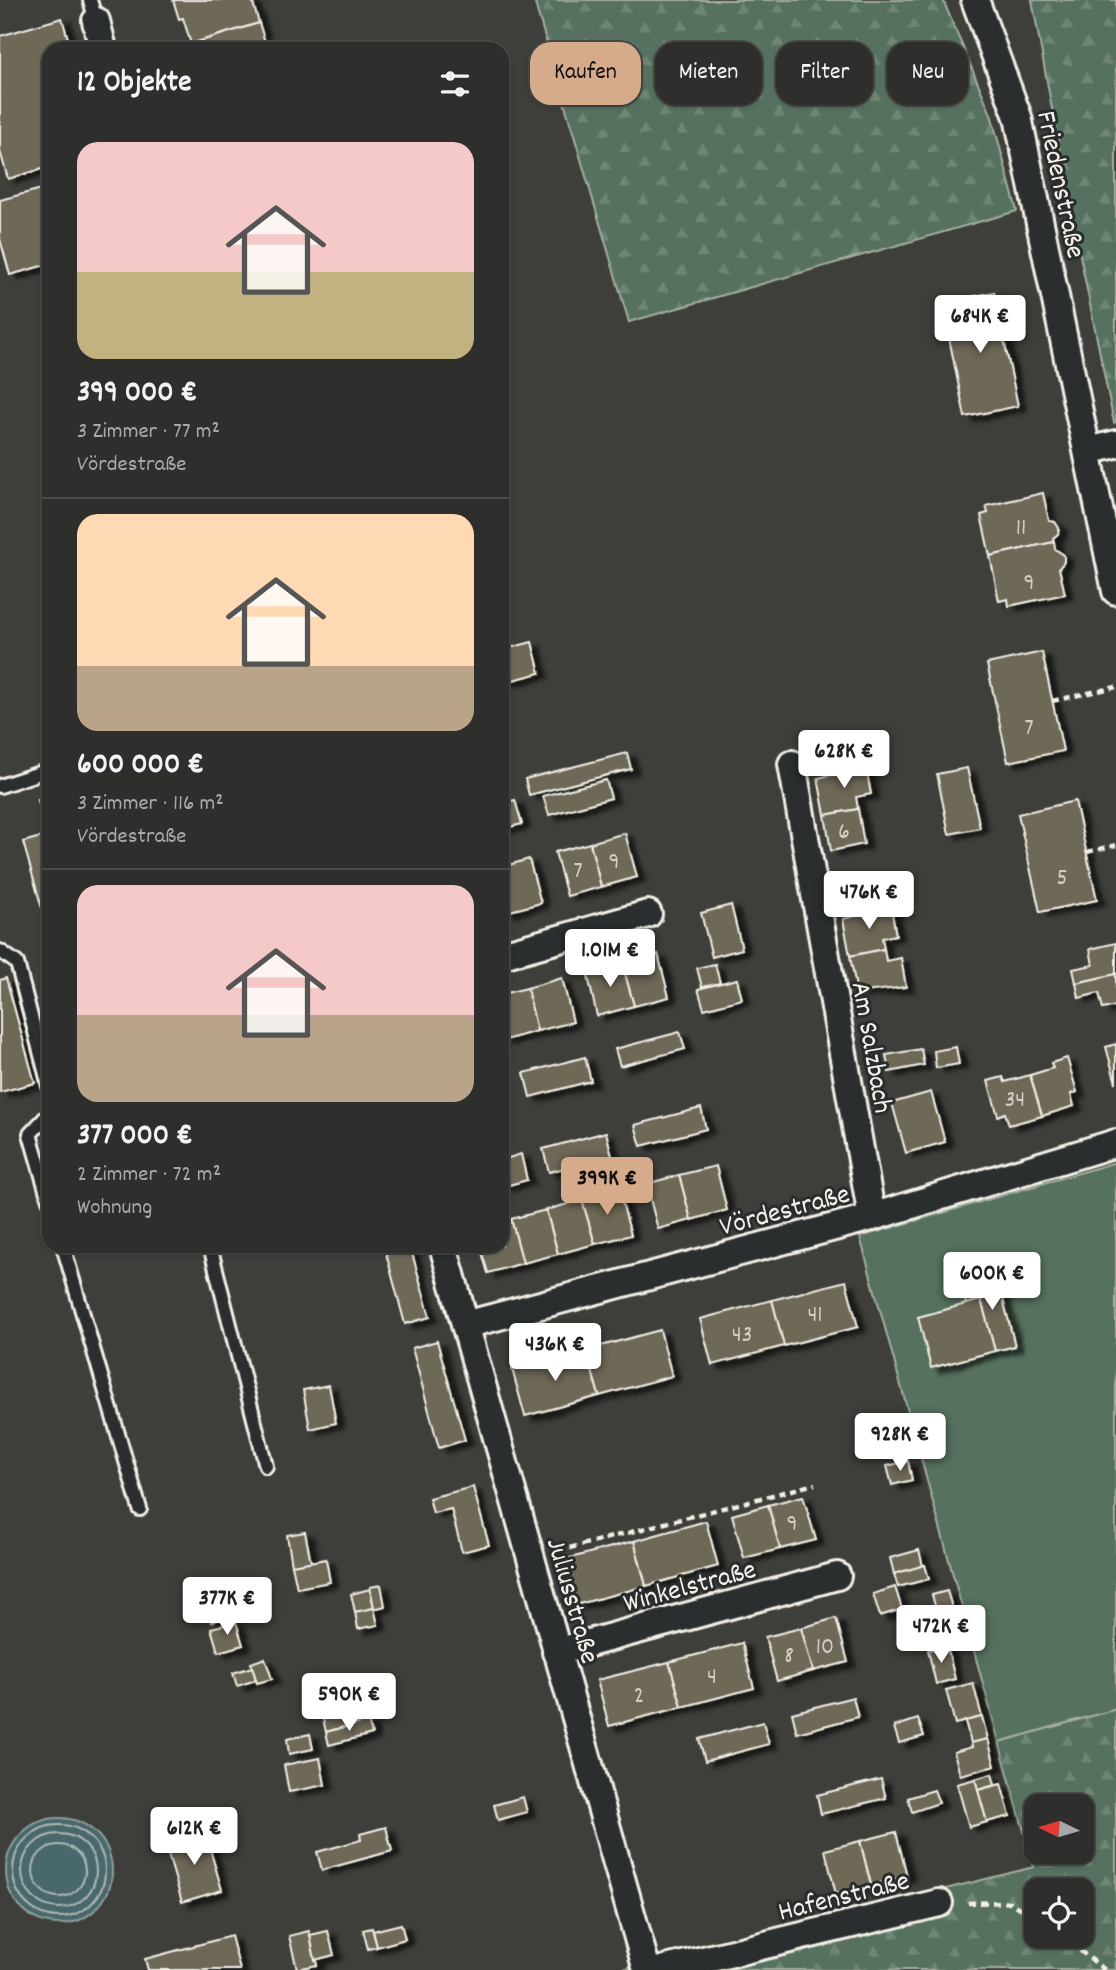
<!DOCTYPE html>
<html lang="de">
<meta charset="utf-8">
<style>
:root{--surface:#2e2e2c;--page:#363634;--text:#f1f3f6;--muted:#a7a8a9;--line:#494a48;--accent:#d6ab8b}
body{margin:0;font-family:Dekko,sans-serif;background:var(--page);color:var(--text);height:100vh;display:flex;flex-direction:column;font-size:26px;white-space:nowrap}
*{box-sizing:border-box;margin:0}
p{font-size:23px;color:var(--muted)}
.icon{flex:none;width:38px;height:38px;fill:none;stroke:currentColor;stroke-width:2;stroke-linecap:round;stroke-linejoin:round}
.map{position:relative;flex:1;overflow:hidden}
.side{position:absolute;left:42px;top:42px;width:467px;height:1211px;display:flex;flex-direction:column;background:var(--surface);border-radius:21px;box-shadow:0 2px 5px #0004,0 0 0 2px var(--line)}
.side>*{flex:none}
.banner{position:absolute;left:530px;top:42px;width:480px;height:63px;display:flex;gap:14px}
.needle{width:46px;rotate:275deg}
.fabs{position:absolute;left:1024px;top:1794px;display:grid;gap:14px}
.fabs a{display:grid;place-items:center;width:70px;height:70px;border-radius:14px;background:var(--surface);box-shadow:0 2px 5px #0004,0 0 0 2px var(--line);font-size:35px}
.price{position:absolute;translate:-50% -60px;padding:0 16px;border-radius:7px;background:#fff;color:#222;font-size:23px;line-height:46px;filter:drop-shadow(0 2px 4px #0008)}
.price::after{content:'';position:absolute;left:50%;top:42px;width:21px;height:16px;margin-left:-10px;background:inherit;clip-path:polygon(0 0,100% 0,50% 100%)}
.price.selected{background:var(--accent);color:#111}
ul{padding:0;list-style:none}
li{display:grid;align-content:center;gap:14px;height:371px;padding:0 35px}
li+li{border-top:2px solid var(--line)}
li span{display:grid;place-items:center;height:217px;border-radius:21px;color:#555}
li>.icon{margin-inline-start:auto}
span .icon{width:126px;height:126px;fill:#fffc;stroke-width:1}
li b{font-size:30px}
h2{display:flex;justify-content:space-between;align-items:center;height:84px;padding:0 35px;font-size:30px}
.pill{padding:0 24px;border-radius:21px;background:var(--surface);box-shadow:0 2px 5px #0004,0 0 0 2px var(--line);font-size:24px;line-height:63px}
.pill.selected{background:var(--accent);color:#111}
.map>svg:first-child{display:block}
.forest{fill:url(#forest-firs);stroke:#a5b1a3;stroke-width:2;fill-rule:evenodd}
.pitch{fill:#56715e;stroke:#a5b1a3;stroke-width:2}
.water{fill:#4a686c;stroke:#8e9f9e;stroke-width:2}
.lines{fill:none;stroke-linecap:round;stroke-linejoin:round}
.shore{stroke:#b0bab6;stroke-width:2}
.building{fill:#6e6757;stroke:#f4f1e8;stroke-width:2;filter:url(#shadow)}
.service-casing{stroke:#f4f1e8;stroke-width:18}
.minor-casing{stroke:#f4f1e8;stroke-width:32}
.path{stroke:#f4f1e8;stroke-width:4.5;stroke-dasharray:7 5;stroke-linecap:butt}
.service{stroke:#2a2d2e;stroke-width:12}
.minor{stroke:#2a2d2e;stroke-width:26}
.labels{text-anchor:middle;stroke-width:6;stroke-linejoin:round;paint-order:stroke}
.number-label{font-size:24px;fill:#d2cec4}
.street-label{font-size:28px;fill:#f4f1e8;stroke:#2a2d2e}
</style>
<div class="map">
<svg width="1116" height="1970" viewBox="0 0 1116 1970">
<defs>
<pattern id="forest-firs" width="22" height="20" patternUnits="userSpaceOnUse" patternTransform="scale(1.75)"><rect width="22" height="20" fill="#56715e"/><path d="M5 1l3.5 6h-7zM16 11l3.5 6h-7z" fill="#6f8675"/></pattern>
<filter id="shadow"><feDropShadow dx="8" dy="4.5" stdDeviation="2" flood-color="#0009"/></filter>
</defs>
<rect width="100%" height="100%" fill="#3e3e3a"/>
<filter id="ink" filterUnits="userSpaceOnUse"><feTurbulence type="fractalNoise" baseFrequency=".0143" numOctaves="2"/><feDisplacementMap in="SourceGraphic" scale="14" xChannelSelector="R" yChannelSelector="G"/><feConvolveMatrix kernelMatrix="1 2 1 2 8 2 1 2 1" color-interpolation-filters="sRGB"/></filter>
<g filter="url(#ink)">
<!-- forest -->
<g class="forest">
<polygon points="534,0 943,0 991,114 1017,211 629,322"/>
<polygon points="1032,0 1116,0 1116,422 1114,423 1068,196"/>
<path d="M1116 1709V1970H619L1034 1867 999 1742ZM1036 1806H1082V1852H1036ZM1036 1890H1082V1936H1036Z"/>
</g>
<!-- pitch -->
<polygon class="pitch" points="1116,1162 1116,1709 999,1742 860,1237"/>
<!-- water -->
<circle class="water" cx="59" cy="1871" r="53"/>
<g class="lines">
<!-- shore -->
<g class="shore">
<circle cx="59" cy="1871" r="46"/>
<circle cx="59" cy="1871" r="37"/>
<circle cx="59" cy="1871" r="26"/>
</g>
</g>
<!-- building -->
<g class="building">
<polygon points="173,0 252,0 259,23 191,44 183,18 179,19"/>
<polygon points="62,18 71,49 49,49 49,167 8,179 0,151 0,36"/>
<polygon points="259,23 267,48 192,49 191,44"/>
<polygon points="49,187 49,264 10,275 0,239 0,200"/>
<polygon points="994,292 1018,406 965,417 942,303"/>
<polygon points="1043,493 1049,521 1055,522 1059,528 1058,534 1053,538 1054,542 990,556 981,515 988,513 986,506"/>
<polygon points="1054,542 1055,549 1064,555 1064,562 1059,568 1065,594 1009,606 1008,599 999,601 990,556"/>
<polygon points="532,642 540,673 505,682 502,650"/>
<polygon points="1042,652 1063,751 1008,762 987,664"/>
<polygon points="627,753 631,769 529,795 525,779"/>
<polygon points="866,767 871,794 856,797 858,809 825,815 818,778"/>
<polygon points="967,768 980,828 949,834 937,774"/>
<polygon points="606,780 611,798 549,815 543,796"/>
<polygon points="49,798 49,918 45,919 23,842 48,835 38,800"/>
<polygon points="515,800 522,824 502,829 502,803"/>
<polygon points="1075,801 1097,900 1040,912 1018,814"/>
<polygon points="858,809 864,844 831,851 825,815"/>
<polygon points="625,833 637,877 601,887 590,843"/>
<polygon points="590,843 601,887 567,896 555,852"/>
<polygon points="529,859 541,903 506,912 502,898 502,867"/>
<polygon points="731,905 742,949 712,957 701,913"/>
<polygon points="891,907 896,935 882,938 884,949 850,956 843,919"/>
<polygon points="1116,943 1116,974 1076,983 1073,969 1093,965 1090,949"/>
<polygon points="884,949 886,961 901,958 906,987 857,993 850,956"/>
<polygon points="658,954 669,997 634,1006 622,963"/>
<polygon points="622,963 634,1006 597,1016 587,972"/>
<polygon points="715,964 720,983 702,987 697,968"/>
<polygon points="1116,974 1116,1006 1103,1009 1099,993 1079,998 1076,983"/>
<polygon points="6,978 35,1083 0,1092 0,980"/>
<polygon points="562,978 573,1022 537,1031 527,988"/>
<polygon points="737,979 742,999 704,1009 698,989"/>
<polygon points="527,988 537,1031 502,1041 502,994"/>
<polygon points="680,1032 685,1049 620,1066 615,1049"/>
<polygon points="1116,1044 1116,1083 1106,1047"/>
<polygon points="956,1047 959,1064 936,1068 934,1051"/>
<polygon points="921,1049 924,1065 889,1072 886,1055"/>
<polygon points="585,1057 591,1081 530,1097 524,1073"/>
<polygon points="1067,1058 1077,1092 1071,1094 1074,1106 1042,1116 1030,1075 1053,1068 1051,1063"/>
<polygon points="1030,1075 1042,1116 1009,1125 1005,1113 998,1116 988,1081 1003,1077 1005,1082"/>
<polygon points="931,1092 945,1142 906,1153 892,1103"/>
<polygon points="701,1108 706,1129 641,1146 635,1125"/>
<polygon points="606,1132 612,1156 549,1172 543,1149"/>
<polygon points="521,1154 527,1180 502,1187 502,1160"/>
<polygon points="716,1166 727,1210 691,1220 679,1175"/>
<polygon points="679,1175 691,1220 658,1229 646,1184"/>
<polygon points="619,1191 631,1235 595,1244 582,1200"/>
<polygon points="582,1200 595,1244 558,1254 546,1210"/>
<polygon points="546,1210 558,1254 523,1263 511,1219"/>
<polygon points="511,1219 523,1263 488,1273 480,1246 502,1246 502,1222"/>
<polygon points="384,1246 410,1246 430,1317 405,1324"/>
<polygon points="998,1279 1015,1346 995,1351 981,1300 966,1304 961,1289"/>
<polygon points="846,1281 858,1327 784,1346 772,1300"/>
<polygon points="772,1300 784,1346 712,1365 700,1319"/>
<polygon points="981,1300 995,1351 931,1368 918,1317"/>
<polygon points="660,1330 672,1376 599,1396 586,1350"/>
<polygon points="437,1341 465,1440 439,1448 412,1348"/>
<polygon points="586,1350 599,1396 525,1416 512,1369"/>
<polygon points="329,1385 336,1423 310,1429 303,1390"/>
<polygon points="908,1461 912,1480 892,1485 887,1466"/>
<polygon points="473,1487 489,1545 462,1552 451,1509 433,1513 429,1498"/>
<polygon points="803,1496 816,1540 780,1549 768,1505"/>
<polygon points="768,1505 780,1549 744,1558 732,1515"/>
<polygon points="706,1521 718,1566 646,1586 634,1541"/>
<polygon points="305,1532 311,1562 292,1565 287,1535"/>
<polygon points="634,1541 646,1586 575,1605 563,1560"/>
<polygon points="919,1550 923,1566 894,1574 890,1558"/>
<polygon points="326,1559 330,1582 297,1588 292,1565"/>
<polygon points="925,1565 929,1579 898,1587 894,1574"/>
<polygon points="222,1584 232,1616 211,1622 202,1590"/>
<polygon points="381,1585 385,1606 374,1609 370,1587"/>
<polygon points="895,1587 902,1609 880,1616 873,1594"/>
<polygon points="370,1589 374,1608 355,1612 351,1594"/>
<polygon points="947,1591 959,1630 943,1634 932,1595"/>
<polygon points="374,1608 378,1625 358,1629 355,1612"/>
<polygon points="836,1618 848,1662 813,1671 801,1628"/>
<polygon points="236,1622 243,1645 218,1652 211,1628"/>
<polygon points="801,1628 813,1671 777,1681 765,1637"/>
<polygon points="742,1643 754,1688 682,1707 669,1662"/>
<polygon points="947,1646 955,1679 936,1684 928,1650"/>
<polygon points="265,1658 272,1679 257,1683 251,1663"/>
<polygon points="669,1662 682,1707 609,1726 597,1680"/>
<polygon points="252,1667 256,1680 237,1686 233,1673"/>
<polygon points="973,1683 982,1717 955,1724 946,1690"/>
<polygon points="853,1697 858,1717 797,1733 792,1713"/>
<polygon points="346,1709 350,1725 326,1732 322,1715"/>
<polygon points="982,1717 988,1739 971,1743 965,1721"/>
<polygon points="918,1719 924,1736 899,1743 894,1727"/>
<polygon points="368,1721 372,1734 329,1745 326,1732"/>
<polygon points="763,1722 769,1744 705,1761 699,1739"/>
<polygon points="310,1734 313,1749 289,1754 287,1739"/>
<polygon points="988,1739 995,1766 960,1775 954,1752 972,1747 971,1743"/>
<polygon points="320,1758 325,1785 289,1792 284,1765"/>
<polygon points="992,1774 995,1785 978,1790 975,1779"/>
<polygon points="881,1779 886,1798 821,1814 817,1795"/>
<polygon points="975,1779 987,1822 969,1827 957,1784"/>
<polygon points="1001,1784 1010,1816 987,1822 978,1790"/>
<polygon points="934,1790 939,1803 912,1812 908,1798"/>
<polygon points="523,1797 527,1812 498,1820 494,1805"/>
<polygon points="386,1827 392,1851 322,1870 317,1852 361,1840 360,1834"/>
<polygon points="205,1832 222,1890 182,1902 165,1844"/>
<polygon points="896,1832 907,1876 871,1885 860,1841"/>
<polygon points="860,1841 871,1885 836,1894 825,1850"/>
<polygon points="401,1924 405,1939 377,1947 373,1931"/>
<polygon points="372,1928 377,1947 368,1949 363,1930"/>
<polygon points="309,1931 317,1965 297,1969 289,1936"/>
<polygon points="328,1931 334,1955 315,1960 310,1935"/>
<polygon points="231,1936 240,1970 148,1970 145,1959"/>
</g>
<g class="lines">
<!-- service casing -->
<g class="service-casing">
<g id="service">
<polyline points="90,0 96,21"/>
<polyline points="0,786 49,770"/>
<polyline points="0,951 17,963 49,1086"/>
<polyline points="49,1114 30,1134 49,1200"/>
<polyline points="63,1246 140,1509"/>
<polyline points="210,1246 266,1466"/>
</g>
</g>
<!-- minor casing -->
<g class="minor-casing">
<g id="minor">
<polyline points="975,0 1018,117 1116,591"/>
<polyline points="96,21 103,49"/>
<polyline points="1088,451 1116,444"/>
<polyline points="792,764 872,1217"/>
<polyline points="502,955 648,914"/>
<polyline points="443,1246 647,1970"/>
<polyline points="465,1325 872,1217 1116,1143"/>
<polyline points="556,1652 837,1576"/>
<polyline points="662,1970 939,1903"/>
</g>
</g>
<!-- path -->
<g class="path">
<polyline points="1052,701 1116,687"/>
<polyline points="1087,852 1116,845"/>
<polyline points="558,1551 815,1484"/>
<polyline points="968,1903 1010,1902 1036,1919"/>
<polyline points="1061,1936 1105,1970"/>
</g>
<!-- service -->
<use href="#service" class="service"/>
<!-- minor -->
<use href="#minor" class="minor"/>
</g>
</g>
<g class="labels">
<!-- number labels -->
<g class="number-label">
<text x="1021" y="534">11</text>
<text x="1029" y="589">9</text>
<text x="1029" y="734">7</text>
<text x="844" y="838">6</text>
<text x="614" y="868">9</text>
<text x="578" y="877">7</text>
<text x="1062" y="884">5</text>
<text x="1015" y="1106">34</text>
<text x="815" y="1321">41</text>
<text x="742" y="1341">43</text>
<text x="792" y="1530">9</text>
<text x="825" y="1653">10</text>
<text x="789" y="1662">8</text>
<text x="712" y="1683">4</text>
<text x="639" y="1702">2</text>
</g>
<!-- street labels -->
<g class="street-label">
<text transform="translate(1063 184) rotate(78)" y="10">Friedenstraße</text>
<text transform="translate(874 1047) rotate(80)" y="10">Am Salzbach</text>
<text transform="translate(784 1208) rotate(-15)" y="10">Vördestraße</text>
<text transform="translate(689 1584) rotate(-15)" y="10">Winkelstraße</text>
<text transform="translate(575 1600) rotate(74)" y="10">Juliusstraße</text>
<text transform="translate(843 1894) rotate(-14)" y="10">Hafenstraße</text>
</g>
</g>
</svg>
<div class="fabs">
<a><svg class="needle" viewBox="-14 -14 28 28"><path d="M0-13l5 13h-10z" fill="#e53935"/><path d="M0 13l5-13h-10z" fill="#a7a8a9"/></svg></a>
<a><svg class="icon" aria-label="locate" viewBox="0 0 24 24"><circle cx="12" cy="12" r="6"/><path d="M12 2v4M12 18v4M2 12h4M18 12h4"/></svg></a>
</div>
<b class="price" style="left:980px;top:355px">684K €</b>
<b class="price" style="left:844px;top:790px">628K €</b>
<b class="price" style="left:869px;top:931px">476K €</b>
<b class="price" style="left:610px;top:989px">1.01M €</b>
<b class="price selected" style="left:607px;top:1217px">399K €</b>
<b class="price" style="left:992px;top:1312px">600K €</b>
<b class="price" style="left:555px;top:1383px">436K €</b>
<b class="price" style="left:900px;top:1473px">928K €</b>
<b class="price" style="left:227px;top:1637px">377K €</b>
<b class="price" style="left:941px;top:1665px">472K €</b>
<b class="price" style="left:349px;top:1733px">590K €</b>
<b class="price" style="left:194px;top:1867px">612K €</b>
<div class="banner">
<a class="pill selected">Kaufen</a>
<a class="pill">Mieten</a>
<a class="pill">Filter</a>
<a class="pill">Neu</a>
</div>
<section class="side">
<h2>12 Objekte<svg class="icon" aria-label="filters" viewBox="0 0 24 24"><path d="M4 7h16M4 17h16"/><circle cx="9" cy="7" r="2"/><circle cx="15" cy="17" r="2"/></svg></h2>
<ul>
<li><span style="background:linear-gradient(#f6c9c9 60%,#c2b280 0)"><svg class="icon" aria-label="home" viewBox="0 0 24 24"><path d="M3 11l9-7 9 7M6 9v11h12V9"/></svg></span><div><b>399 000 €</b><p>3 Zimmer · 77 m²</p><p>Vördestraße</p></div></li>
<li><span style="background:linear-gradient(#ffd9b3 70%,#b9a48a 0)"><svg class="icon" aria-label="home" viewBox="0 0 24 24"><path d="M3 11l9-7 9 7M6 9v11h12V9"/></svg></span><div><b>600 000 €</b><p>3 Zimmer · 116 m²</p><p>Vördestraße</p></div></li>
<li><span style="background:linear-gradient(#f6c9c9 60%,#b9a48a 0)"><svg class="icon" aria-label="home" viewBox="0 0 24 24"><path d="M3 11l9-7 9 7M6 9v11h12V9"/></svg></span><div><b>377 000 €</b><p>2 Zimmer · 72 m²</p><p>Wohnung</p></div></li>
</ul>
</section>
</div>
